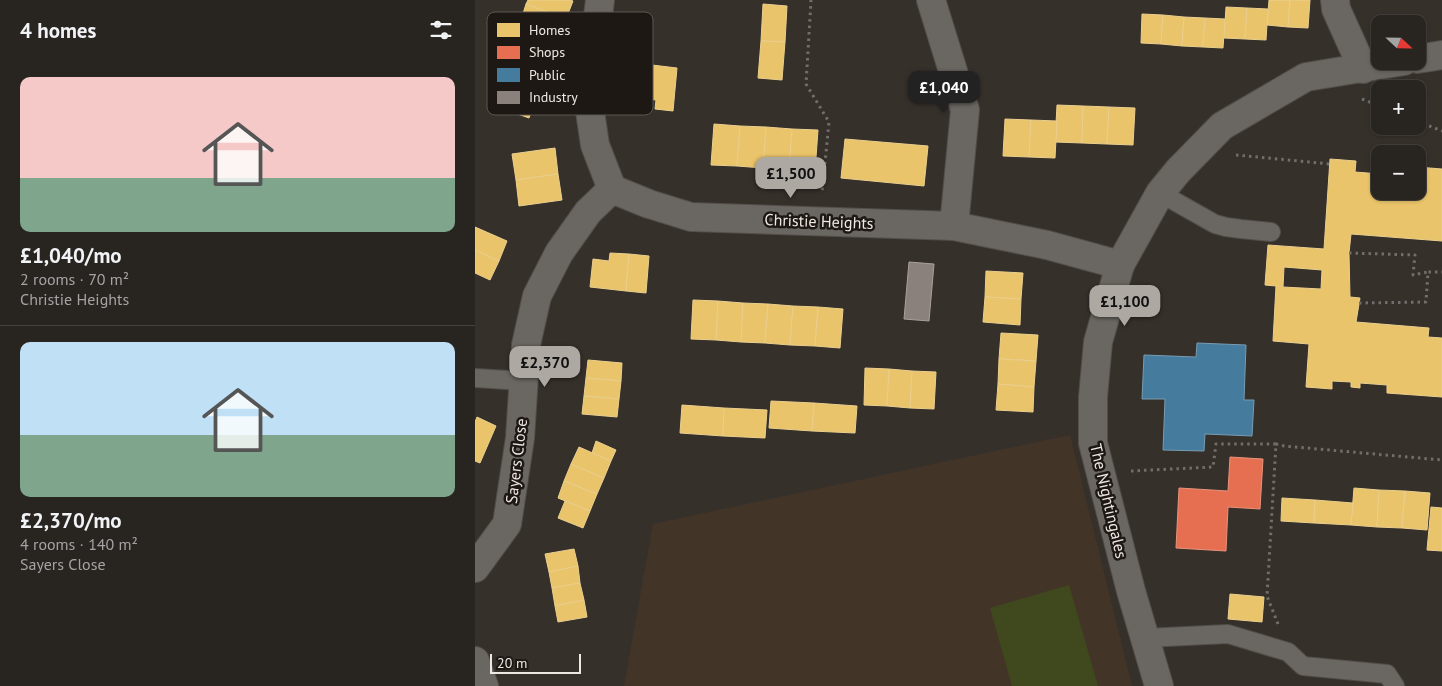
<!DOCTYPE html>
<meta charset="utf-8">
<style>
:root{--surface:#282420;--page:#34302d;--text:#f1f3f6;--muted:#a5a4a5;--line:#44413e;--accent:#aea8a2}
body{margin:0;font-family:"PT Sans",sans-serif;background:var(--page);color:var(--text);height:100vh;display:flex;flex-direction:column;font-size:19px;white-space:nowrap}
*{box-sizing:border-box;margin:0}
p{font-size:16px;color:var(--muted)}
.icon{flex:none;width:28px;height:28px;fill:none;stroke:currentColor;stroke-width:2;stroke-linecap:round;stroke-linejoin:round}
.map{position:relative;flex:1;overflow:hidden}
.side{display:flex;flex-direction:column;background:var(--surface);width:475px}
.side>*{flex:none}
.needle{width:32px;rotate:112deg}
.controls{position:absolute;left:896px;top:15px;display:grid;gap:10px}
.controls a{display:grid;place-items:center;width:55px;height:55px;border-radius:10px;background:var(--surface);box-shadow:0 1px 4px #0004,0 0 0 1px var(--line);font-size:25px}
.scale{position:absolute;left:15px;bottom:12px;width:91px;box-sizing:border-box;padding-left:5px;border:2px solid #efe8e2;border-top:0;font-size:14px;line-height:18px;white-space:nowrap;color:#efe8e2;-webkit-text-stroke:4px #1d1814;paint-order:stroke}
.price{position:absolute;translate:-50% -42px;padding:0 11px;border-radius:10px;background:var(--accent);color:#111;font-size:16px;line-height:32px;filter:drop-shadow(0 1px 2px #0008)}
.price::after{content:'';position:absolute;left:50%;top:30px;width:15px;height:11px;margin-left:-8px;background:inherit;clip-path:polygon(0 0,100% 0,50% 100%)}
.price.on{background:#222;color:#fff}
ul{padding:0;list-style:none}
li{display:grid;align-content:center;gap:10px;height:265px;padding:0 20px}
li+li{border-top:1px solid var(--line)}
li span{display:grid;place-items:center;height:155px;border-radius:10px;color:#555}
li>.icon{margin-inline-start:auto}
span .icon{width:90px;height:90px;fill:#fffc;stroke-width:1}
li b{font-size:21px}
h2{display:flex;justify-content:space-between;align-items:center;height:60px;padding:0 20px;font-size:21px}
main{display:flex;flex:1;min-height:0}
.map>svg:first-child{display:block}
.built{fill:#433428}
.green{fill:#40491e}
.homes{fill:#e9c46a;stroke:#ebcf8e;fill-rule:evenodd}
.shops{fill:#e76f51;stroke:#e9937c}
.public{fill:#457b9d;stroke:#789cb2}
.industry{fill:#8a817c;stroke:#a8a09b}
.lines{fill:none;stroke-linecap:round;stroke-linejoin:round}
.lane-casing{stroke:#534e4a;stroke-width:20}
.street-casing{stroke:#534e4a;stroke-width:30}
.path{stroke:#726e6b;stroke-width:3;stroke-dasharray:2.5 4;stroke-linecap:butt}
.lane{stroke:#6a6661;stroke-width:18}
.street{stroke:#6a6661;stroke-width:28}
.labels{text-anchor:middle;stroke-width:5;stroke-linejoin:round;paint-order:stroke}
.street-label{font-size:16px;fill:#efe8e2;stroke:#1d1814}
.key{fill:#1d1814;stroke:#5c5652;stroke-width:1}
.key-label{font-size:14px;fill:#efe8e2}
</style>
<main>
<section class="side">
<h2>4 homes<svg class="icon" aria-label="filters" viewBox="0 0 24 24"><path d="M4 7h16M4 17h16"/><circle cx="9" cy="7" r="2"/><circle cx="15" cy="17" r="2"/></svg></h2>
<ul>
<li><span style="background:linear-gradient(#f6c9c9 65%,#7fa58c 0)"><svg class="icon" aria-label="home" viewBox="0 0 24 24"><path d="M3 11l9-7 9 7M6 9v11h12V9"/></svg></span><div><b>£1,040/mo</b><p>2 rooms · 70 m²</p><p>Christie Heights</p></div></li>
<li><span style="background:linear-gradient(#bfe0f5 60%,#7fa58c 0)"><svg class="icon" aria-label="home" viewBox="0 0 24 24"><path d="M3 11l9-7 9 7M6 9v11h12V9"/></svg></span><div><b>£2,370/mo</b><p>4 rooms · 140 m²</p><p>Sayers Close</p></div></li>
</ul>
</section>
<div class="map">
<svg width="967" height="686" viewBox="0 0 967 686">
<rect width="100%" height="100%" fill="#36302b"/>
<!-- built -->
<polygon class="built" points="595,435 657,686 149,686 178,524"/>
<!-- green -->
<polygon class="green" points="594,585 623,686 537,686 515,608"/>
<!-- homes -->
<g class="homes">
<polygon points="53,0 95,0 98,1 91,19 51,4"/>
<polygon points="794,0 815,0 813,27 792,25"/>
<polygon points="815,0 835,0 833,28 813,27"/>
<polygon points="51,4 91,19 85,37 45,23"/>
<polygon points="288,4 312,6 310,42 286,41"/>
<polygon points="751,7 772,8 770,39 749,38"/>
<polygon points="772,8 793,9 791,40 770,39"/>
<polygon points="667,14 688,15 686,44 666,43"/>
<polygon points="688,15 709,17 707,46 686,44"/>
<polygon points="709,17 730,18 728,47 707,46"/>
<polygon points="730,18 750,19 748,48 728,47"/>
<polygon points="286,41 310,42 307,80 283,78"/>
<polygon points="33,62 69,75 54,118 17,105"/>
<polygon points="152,62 202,68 198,111 180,109 181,100 148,97"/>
<polygon points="582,105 608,106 607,143 580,142"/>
<polygon points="608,106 634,107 632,144 607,143"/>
<polygon points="634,107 660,108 658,145 632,144"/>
<polygon points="530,119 556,120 554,157 528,156"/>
<polygon points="556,120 582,121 580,158 554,157"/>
<polygon points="239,124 265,126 262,166 236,165"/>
<polygon points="265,126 291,127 288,168 262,166"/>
<polygon points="291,127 317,129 314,170 288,168"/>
<polygon points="317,129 343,130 340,171 314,170"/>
<polygon points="370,139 453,146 449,186 366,178"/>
<polygon points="80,148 83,174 41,180 37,154"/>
<path d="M855 159 881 161 880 172 905 174V191H942V167L967 169V241L876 234 874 253 875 297 885 298 881 322 954 328 953 337 967 338V397L912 393V385L885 383V388L876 387V382L857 381V389L831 387 834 344 798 341 801 286 790 285 793 245 849 249ZM809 267 847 270 846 289 808 287Z"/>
<polygon points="83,174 87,200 44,206 41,180"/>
<polygon points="0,227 32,241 24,261 0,250"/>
<polygon points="0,250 24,261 15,280 0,273"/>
<polygon points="135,253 154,254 151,291 115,287 118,259 134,261"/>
<polygon points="154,254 174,256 171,293 151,291"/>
<polygon points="511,271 548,273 546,299 510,297"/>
<polygon points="510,297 546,299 545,325 508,322"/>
<polygon points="218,300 243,301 241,340 216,339"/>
<polygon points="243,301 268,303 266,342 241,340"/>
<polygon points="268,303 293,304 290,343 266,342"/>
<polygon points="293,304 318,306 315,345 290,343"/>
<polygon points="318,306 343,307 340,346 315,345"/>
<polygon points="343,307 368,309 365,348 340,346"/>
<polygon points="526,333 563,335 561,361 524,359"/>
<polygon points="524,359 561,361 559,387 523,384"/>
<polygon points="113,360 147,363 146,381 111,378"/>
<polygon points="390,368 414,369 412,406 389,405"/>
<polygon points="414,369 437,371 435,408 412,406"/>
<polygon points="437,371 461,372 459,409 435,408"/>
<polygon points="111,378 146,381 144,399 109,396"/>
<polygon points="523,384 559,387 558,412 521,410"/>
<polygon points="109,396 144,399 142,417 107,414"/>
<polygon points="296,401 339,403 337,431 294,428"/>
<polygon points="339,403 382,406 380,433 337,431"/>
<polygon points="207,405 249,408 248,436 205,433"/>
<polygon points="249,408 292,410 290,438 248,436"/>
<polygon points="2,417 21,426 5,463 0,461 0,422"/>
<polygon points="121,441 141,450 136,461 117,453"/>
<polygon points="104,447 136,461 129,478 96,464"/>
<polygon points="96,464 129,478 122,494 89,481"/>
<polygon points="89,481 122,494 115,511 83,498"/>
<polygon points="879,488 904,490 902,527 876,525"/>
<polygon points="904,490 930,491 927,528 902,527"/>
<polygon points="930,491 955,493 952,530 927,528"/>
<polygon points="807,498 840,500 839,523 806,521"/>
<polygon points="840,500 878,503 876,525 839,523"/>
<polygon points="90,501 115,511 108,528 83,518"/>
<polygon points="956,507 967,508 967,551 952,550"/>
<polygon points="99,549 103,566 74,572 70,554"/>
<polygon points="103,566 105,583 77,588 74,572"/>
<polygon points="105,583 109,600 80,606 77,588"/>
<polygon points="755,594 789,597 787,622 753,619"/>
<polygon points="109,600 112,617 83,622 80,606"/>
</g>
<!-- shops -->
<polygon class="shops" points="755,457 788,459 785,509 753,507 751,551 701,548 704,488 753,491"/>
<!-- public -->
<polygon class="public" points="722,343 771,345 769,400 779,400 777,436 730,434 729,451 688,450 690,399 667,399 669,355 721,357"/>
<!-- industry -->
<polygon class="industry" points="434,262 459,264 454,321 429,319"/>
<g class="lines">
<!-- lane casing -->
<g class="lane-casing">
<g id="lane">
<polyline points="685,193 740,224 751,227 766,229 796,232"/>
<polyline points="0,378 49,381"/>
<polyline points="670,638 753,634 813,652 828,666 912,674 920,686"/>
</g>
</g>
<!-- street casing -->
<g class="street-casing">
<g id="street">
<polyline points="125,0 113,98 120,145 137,189 174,204 216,217 479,226 572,245 645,265"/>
<polyline points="456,0 490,110 479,226"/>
<polyline points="860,0 861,9 888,69"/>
<polyline points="942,59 967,55"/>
<polyline points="0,568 32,524 45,438 51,345 62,296 84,253 113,212 137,189"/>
<polyline points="0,661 9,686"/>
<polyline points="684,686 656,591 618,443 618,397 623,342 645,265 685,193 703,171 747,126 831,77 929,61"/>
</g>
</g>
<!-- path -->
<g class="path">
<polyline points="335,0 336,1 331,84 354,122 347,193"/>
<polyline points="887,99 905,106"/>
<polyline points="942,121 967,131"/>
<polyline points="761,155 855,164"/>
<polyline points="874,253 940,255 938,275 953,272"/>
<polyline points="884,303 951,302 953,272 967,272"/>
<polyline points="656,471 738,467 741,444 801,444"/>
<polyline points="803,624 792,596 801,444 809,446 967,460"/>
</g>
<!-- lane -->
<use href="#lane" class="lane"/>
<!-- street -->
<use href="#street" class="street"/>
</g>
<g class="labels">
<!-- street labels -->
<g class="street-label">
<text transform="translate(344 221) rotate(2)" y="6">Christie Heights</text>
<text transform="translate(41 461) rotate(-83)" y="6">Sayers Close</text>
<text transform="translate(634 501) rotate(77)" y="6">The Nightingales</text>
</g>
</g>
<!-- legend -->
<rect x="12" y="12" width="166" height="103" rx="8" class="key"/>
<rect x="22" y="23" width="23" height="14" fill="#e9c46a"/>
<rect x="22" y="46" width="23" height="13" fill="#e76f51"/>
<rect x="22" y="68" width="23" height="14" fill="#457b9d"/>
<rect x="22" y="91" width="23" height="13" fill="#8a817c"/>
<g class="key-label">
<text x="54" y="35">Homes</text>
<text x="54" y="57">Shops</text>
<text x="54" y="80">Public</text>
<text x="54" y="102">Industry</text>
</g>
</svg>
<div class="controls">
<a><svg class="needle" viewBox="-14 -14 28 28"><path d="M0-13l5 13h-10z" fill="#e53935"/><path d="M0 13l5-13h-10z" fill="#a5a4a5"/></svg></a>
<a>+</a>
<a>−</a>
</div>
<div class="scale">20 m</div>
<b class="price on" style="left:469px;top:113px">£1,040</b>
<b class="price" style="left:316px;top:199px">£1,500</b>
<b class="price" style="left:650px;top:327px">£1,100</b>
<b class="price" style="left:70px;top:388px">£2,370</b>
</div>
</main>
